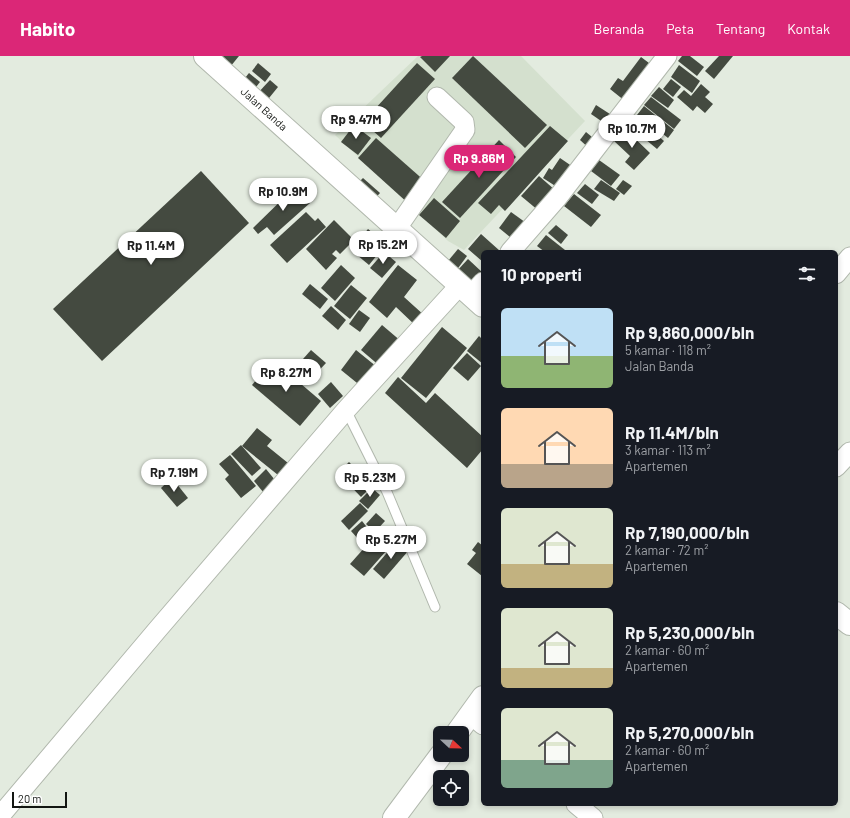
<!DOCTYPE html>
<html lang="id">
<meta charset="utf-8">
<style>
:root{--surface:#171b24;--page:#242831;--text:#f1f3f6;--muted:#9ea1a6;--accent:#db2777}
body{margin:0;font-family:Barlow,sans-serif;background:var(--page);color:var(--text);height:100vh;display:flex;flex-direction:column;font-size:15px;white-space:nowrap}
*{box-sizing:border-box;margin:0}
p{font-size:13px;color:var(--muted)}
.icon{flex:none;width:22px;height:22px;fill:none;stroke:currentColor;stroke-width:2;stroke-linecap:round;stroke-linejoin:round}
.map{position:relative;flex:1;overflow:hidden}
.drawer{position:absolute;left:481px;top:194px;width:357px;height:556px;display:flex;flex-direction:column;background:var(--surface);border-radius:6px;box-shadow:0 2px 6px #0003}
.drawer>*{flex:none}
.needle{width:26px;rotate:112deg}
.buttons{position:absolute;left:433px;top:670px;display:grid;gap:8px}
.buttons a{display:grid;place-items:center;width:36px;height:36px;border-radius:6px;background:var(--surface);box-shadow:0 2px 6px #0003;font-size:20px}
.scale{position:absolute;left:12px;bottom:10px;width:55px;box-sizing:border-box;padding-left:4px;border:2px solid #131612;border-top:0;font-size:11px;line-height:14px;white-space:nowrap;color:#131612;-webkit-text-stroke:3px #fff;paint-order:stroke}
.price{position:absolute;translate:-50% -34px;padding:0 9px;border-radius:14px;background:#fff;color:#222;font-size:13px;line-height:26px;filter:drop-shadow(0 1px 2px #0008)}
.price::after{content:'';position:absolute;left:50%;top:24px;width:12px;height:9px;margin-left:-6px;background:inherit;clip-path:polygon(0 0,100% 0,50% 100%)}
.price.current{background:var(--accent);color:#fff}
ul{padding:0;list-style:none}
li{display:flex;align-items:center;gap:12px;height:100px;padding:0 20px}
li span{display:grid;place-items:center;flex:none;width:112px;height:80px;border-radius:6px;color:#555}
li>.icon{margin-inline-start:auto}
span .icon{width:48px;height:48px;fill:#fffc;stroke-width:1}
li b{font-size:17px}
h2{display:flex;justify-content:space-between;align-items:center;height:48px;padding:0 20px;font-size:17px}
header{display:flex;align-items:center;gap:24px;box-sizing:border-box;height:56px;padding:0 20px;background:var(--accent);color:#fff}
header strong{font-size:19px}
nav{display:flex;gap:22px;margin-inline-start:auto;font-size:14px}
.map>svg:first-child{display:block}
.built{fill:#d4e0ce}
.building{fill:#444a40}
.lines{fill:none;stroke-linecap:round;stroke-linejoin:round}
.service-casing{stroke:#b1b8ad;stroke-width:11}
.minor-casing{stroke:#b1b8ad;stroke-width:21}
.tertiary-casing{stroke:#b1b8ad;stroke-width:24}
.service{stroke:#fff;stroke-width:9}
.minor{stroke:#fff;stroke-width:19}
.tertiary{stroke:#fff;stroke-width:22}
.labels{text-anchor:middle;stroke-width:4;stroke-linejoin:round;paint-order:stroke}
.street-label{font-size:11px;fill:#131612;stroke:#fff}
</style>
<header>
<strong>Habito</strong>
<nav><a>Beranda</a><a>Peta</a><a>Tentang</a><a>Kontak</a></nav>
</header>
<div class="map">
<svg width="850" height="762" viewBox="0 0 850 762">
<rect width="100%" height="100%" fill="#e3ebdf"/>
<!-- built -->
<polygon class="built" points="418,0 521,0 585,65 464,194 448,185 335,79"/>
<!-- building -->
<g class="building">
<polygon points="207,0 239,0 226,16"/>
<polygon points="422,0 450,0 435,16 420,1"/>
<polygon points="473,0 547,69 525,92 452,22"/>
<polygon points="682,0 690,0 704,11 697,20 678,5"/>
<polygon points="719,0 733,0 714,23 705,15"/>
<polygon points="641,1 653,10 625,45 610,33 618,22 623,25"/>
<polygon points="258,7 271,18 265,26 252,15"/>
<polygon points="417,7 435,23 381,82 363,66"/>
<polygon points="679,9 700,25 692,37 671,21"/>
<polygon points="249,17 260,26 252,36 241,27"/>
<polygon points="671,23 681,31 673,41 663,33"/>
<polygon points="270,24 278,31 265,47 256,39"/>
<polygon points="701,28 710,36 705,41 713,48 705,57 697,50 693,55 677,41 684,34 691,40"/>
<polygon points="659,31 674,44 668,52 651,40"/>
<polygon points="651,41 681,64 674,73 644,49"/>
<polygon points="596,49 613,60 607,69 591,58"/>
<polygon points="644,50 674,74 668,82 658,74 657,75 637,59"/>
<polygon points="634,59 664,85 657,93 627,68"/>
<polygon points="354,69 371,82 358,99 341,86"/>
<polygon points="550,70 568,85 505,155 499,149 491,158 478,147"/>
<polygon points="624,72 650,97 634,114 625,106 630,100 613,84"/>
<polygon points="586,76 598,86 591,94 580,84"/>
<polygon points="376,82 427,127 409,148 358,102"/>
<polygon points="499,84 516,101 460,162 442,146"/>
<polygon points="560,102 576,113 560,133 543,122 549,112 552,114"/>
<polygon points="599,104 620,119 611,130 591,115"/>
<polygon points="201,115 249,167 102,305 53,253"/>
<polygon points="539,120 555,134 539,155 521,140"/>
<polygon points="363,122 380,137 371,147 356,129"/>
<polygon points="601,124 620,137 614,145 594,133"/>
<polygon points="623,124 632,130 624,139 616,133"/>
<polygon points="585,128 599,139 592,148 577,137"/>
<polygon points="296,130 310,147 274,179 267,171 258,178 253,172"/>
<polygon points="574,138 601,159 591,171 564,150"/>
<polygon points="434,142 460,165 446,182 419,159"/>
<polygon points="306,156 315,165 318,162 326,171 287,207 270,189"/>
<polygon points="511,156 529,169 516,186 499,172"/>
<polygon points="334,164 354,184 340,198 336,194 332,198 337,202 326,214 306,193"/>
<polygon points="556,169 568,179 561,188 548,177"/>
<polygon points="368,173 386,188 369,209 351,194"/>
<polygon points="481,178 500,195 483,196 483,206 468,193"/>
<polygon points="546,179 565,194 564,196 545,196 537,190"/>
<polygon points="458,193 467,200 453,219 443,211"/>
<polygon points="384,196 396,206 382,222 370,212"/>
<polygon points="468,203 483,217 474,233 456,216"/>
<polygon points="341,209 355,222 335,245 321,232"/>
<polygon points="398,209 417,224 404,241 425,260 416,270 396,251 387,262 369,246"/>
<polygon points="310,228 328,243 320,253 302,238"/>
<polygon points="351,229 367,242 350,263 334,250"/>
<polygon points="331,250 346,264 338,274 322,260"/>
<polygon points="359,254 370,262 360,276 349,268"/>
<polygon points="382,269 402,286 381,311 361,294"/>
<polygon points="442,271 467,292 426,342 401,322"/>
<polygon points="479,280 483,284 483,308 467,295"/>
<polygon points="311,294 326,307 309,325 295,312"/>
<polygon points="356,294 377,311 362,331 341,314"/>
<polygon points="467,297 481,310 468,325 453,312"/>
<polygon points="273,304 321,345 300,370 252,329"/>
<polygon points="398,321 426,347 435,337 483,381 483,393 467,412 385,337"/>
<polygon points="331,326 343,340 330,352 318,338"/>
<polygon points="257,372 272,384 267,390 288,407 278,419 242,390"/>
<polygon points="241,389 261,412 252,420 231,398"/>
<polygon points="230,399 256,430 241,442 225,423 229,419 219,408"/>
<polygon points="349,406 372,430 361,441 338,417"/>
<polygon points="266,413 279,429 268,442 254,425"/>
<polygon points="172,422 188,442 177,451 161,432"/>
<polygon points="372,432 380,439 368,453 359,445"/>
<polygon points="360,447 368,455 349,474 341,465"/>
<polygon points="376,457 385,465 375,476 366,468"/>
<polygon points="362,465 370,475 359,484 351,475"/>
<polygon points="381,473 395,485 364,520 350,508"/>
<polygon points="398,484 409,494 384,523 373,513"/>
<polygon points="478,486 483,490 482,520 467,508 476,497 472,494"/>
</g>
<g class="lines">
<!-- service casing -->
<g class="service-casing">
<polyline id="service" points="346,354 387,436 435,551"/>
</g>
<!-- minor casing -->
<g class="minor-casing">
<g id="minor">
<polyline points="397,172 465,74 464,66 437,41"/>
<polyline points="510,196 558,141 667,0"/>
<polyline points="836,218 850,201"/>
<polyline points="471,239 483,226"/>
<polyline points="836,411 850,396"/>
<polyline points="470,658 483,669"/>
<polyline points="576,748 593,762"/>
<polyline points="0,760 158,573 346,354 460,229"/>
</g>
</g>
<!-- tertiary casing -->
<g class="tertiary-casing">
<g id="tertiary">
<polyline points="205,0 483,250"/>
<polyline points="836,557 850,568"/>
<polyline points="457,677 483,641"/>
<polyline points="394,762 441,699"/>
</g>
</g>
<!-- service -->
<use href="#service" class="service"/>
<!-- minor -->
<use href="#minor" class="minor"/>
<!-- tertiary -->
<use href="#tertiary" class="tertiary"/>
</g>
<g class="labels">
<!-- street labels -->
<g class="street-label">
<text transform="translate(264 53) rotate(42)" y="4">Jalan Banda</text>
</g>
</g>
</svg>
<div class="buttons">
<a><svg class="needle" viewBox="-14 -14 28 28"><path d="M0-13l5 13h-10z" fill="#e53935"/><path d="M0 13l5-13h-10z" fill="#9ea1a6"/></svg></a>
<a><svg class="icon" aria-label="locate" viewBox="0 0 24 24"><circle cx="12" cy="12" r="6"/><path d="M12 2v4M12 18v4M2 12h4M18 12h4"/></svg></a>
</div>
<div class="scale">20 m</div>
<b class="price" style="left:356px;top:84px">Rp 9.47M</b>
<b class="price" style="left:632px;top:93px">Rp 10.7M</b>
<b class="price current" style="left:479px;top:123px">Rp 9.86M</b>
<b class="price" style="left:283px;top:156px">Rp 10.9M</b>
<b class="price" style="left:383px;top:209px">Rp 15.2M</b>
<b class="price" style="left:151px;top:210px">Rp 11.4M</b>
<b class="price" style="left:286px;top:337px">Rp 8.27M</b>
<b class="price" style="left:174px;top:437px">Rp 7.19M</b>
<b class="price" style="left:370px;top:442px">Rp 5.23M</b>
<b class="price" style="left:391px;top:504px">Rp 5.27M</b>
<section class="drawer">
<h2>10 properti<svg class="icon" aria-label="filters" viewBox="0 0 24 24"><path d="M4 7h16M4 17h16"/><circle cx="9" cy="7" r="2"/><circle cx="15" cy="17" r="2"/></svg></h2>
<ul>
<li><span style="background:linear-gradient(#bfe0f5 60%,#8fb573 0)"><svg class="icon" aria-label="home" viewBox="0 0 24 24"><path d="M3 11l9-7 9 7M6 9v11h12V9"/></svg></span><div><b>Rp 9,860,000/bln</b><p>5 kamar · 118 m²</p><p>Jalan Banda</p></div></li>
<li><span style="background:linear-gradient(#ffd9b3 70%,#b9a48a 0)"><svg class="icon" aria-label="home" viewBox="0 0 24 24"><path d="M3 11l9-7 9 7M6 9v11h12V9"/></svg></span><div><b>Rp 11.4M/bln</b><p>3 kamar · 113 m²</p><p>Apartemen</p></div></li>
<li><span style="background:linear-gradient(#dfe7d0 70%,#c2b280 0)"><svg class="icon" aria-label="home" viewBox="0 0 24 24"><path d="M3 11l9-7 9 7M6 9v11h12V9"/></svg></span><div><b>Rp 7,190,000/bln</b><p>2 kamar · 72 m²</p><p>Apartemen</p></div></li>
<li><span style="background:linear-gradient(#dfe7d0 75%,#c2b280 0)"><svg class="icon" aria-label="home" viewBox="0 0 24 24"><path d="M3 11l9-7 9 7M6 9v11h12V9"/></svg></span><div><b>Rp 5,230,000/bln</b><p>2 kamar · 60 m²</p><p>Apartemen</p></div></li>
<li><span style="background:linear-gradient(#dfe7d0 65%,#7fa58c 0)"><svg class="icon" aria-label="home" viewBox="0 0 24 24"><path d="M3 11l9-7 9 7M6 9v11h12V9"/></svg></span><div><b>Rp 5,270,000/bln</b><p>2 kamar · 60 m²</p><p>Apartemen</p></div></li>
</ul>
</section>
</div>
